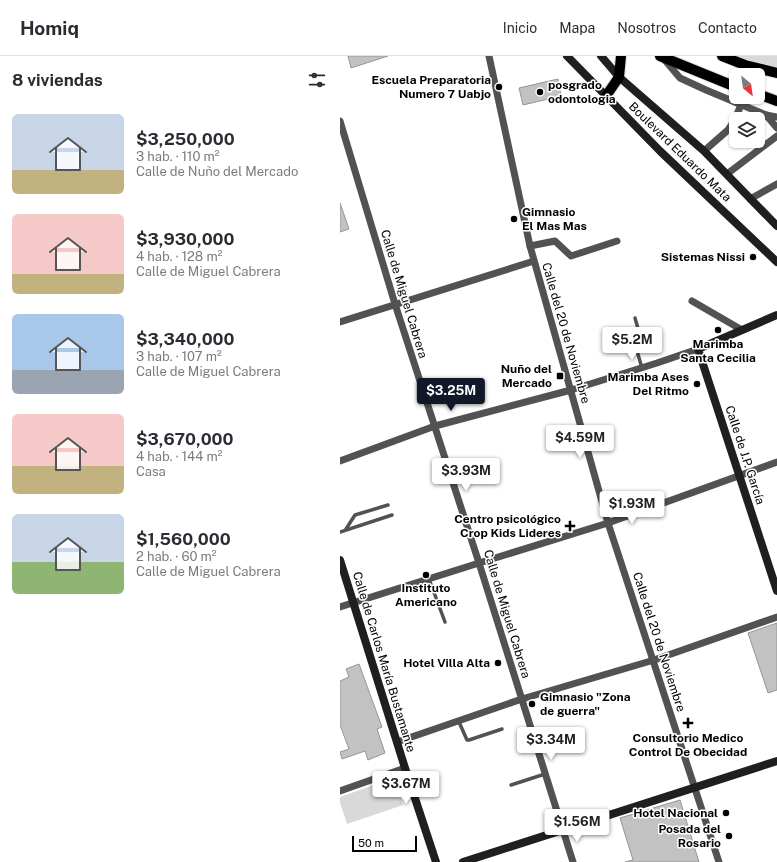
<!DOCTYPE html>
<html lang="es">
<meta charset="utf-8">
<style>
:root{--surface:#fff;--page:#f7f7f7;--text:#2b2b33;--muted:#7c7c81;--line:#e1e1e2;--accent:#111827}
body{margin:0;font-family:"Public Sans",sans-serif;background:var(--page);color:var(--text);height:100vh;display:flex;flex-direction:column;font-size:15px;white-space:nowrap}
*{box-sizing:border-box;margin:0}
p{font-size:13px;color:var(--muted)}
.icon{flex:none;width:22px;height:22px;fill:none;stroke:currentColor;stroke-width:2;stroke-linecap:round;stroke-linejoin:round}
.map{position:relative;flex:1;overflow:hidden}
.panel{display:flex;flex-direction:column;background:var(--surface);width:340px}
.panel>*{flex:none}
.needle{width:26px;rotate:151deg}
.controls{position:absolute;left:389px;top:12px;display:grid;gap:8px}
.controls a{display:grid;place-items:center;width:36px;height:36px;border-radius:6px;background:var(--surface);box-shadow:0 1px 3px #0004;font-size:20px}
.scale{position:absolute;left:12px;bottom:10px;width:65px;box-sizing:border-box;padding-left:4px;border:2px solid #000;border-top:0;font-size:11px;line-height:14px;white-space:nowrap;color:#000;-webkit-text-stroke:3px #fff;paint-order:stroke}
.price{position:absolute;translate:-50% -34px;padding:0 9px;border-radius:4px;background:#fff;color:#222;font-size:13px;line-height:26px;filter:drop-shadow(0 1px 2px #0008)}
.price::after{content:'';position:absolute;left:50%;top:24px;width:12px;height:9px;margin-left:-6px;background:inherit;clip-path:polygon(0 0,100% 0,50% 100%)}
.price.current{background:var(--accent);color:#fff}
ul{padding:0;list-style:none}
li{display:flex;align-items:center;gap:12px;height:100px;padding:0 12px}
li span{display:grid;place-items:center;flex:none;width:112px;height:80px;border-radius:6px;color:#555}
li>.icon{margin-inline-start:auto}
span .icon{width:48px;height:48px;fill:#fffc;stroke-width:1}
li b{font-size:17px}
h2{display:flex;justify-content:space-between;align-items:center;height:48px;padding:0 12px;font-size:17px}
header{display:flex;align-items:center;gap:24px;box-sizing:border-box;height:56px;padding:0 20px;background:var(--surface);border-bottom:1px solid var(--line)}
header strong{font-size:19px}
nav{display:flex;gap:22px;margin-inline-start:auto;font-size:14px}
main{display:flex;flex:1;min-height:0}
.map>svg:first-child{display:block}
.green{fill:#d9d9d9}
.building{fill:#c2c2c2;stroke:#969696}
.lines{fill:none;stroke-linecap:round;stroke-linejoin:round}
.primary-casing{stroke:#dbdbdb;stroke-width:12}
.lane{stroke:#525252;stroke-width:3.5}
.street{stroke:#525252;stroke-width:7}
.secondary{stroke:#1f1f1f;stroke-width:8}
.primary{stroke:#000;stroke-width:10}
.poi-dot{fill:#000;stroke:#fff;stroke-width:1.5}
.labels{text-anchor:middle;stroke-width:3;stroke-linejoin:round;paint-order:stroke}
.poi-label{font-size:12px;font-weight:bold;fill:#000;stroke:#fff;text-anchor:end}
.street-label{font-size:12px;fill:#000;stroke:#fff}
</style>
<header>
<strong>Homiq</strong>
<nav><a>Inicio</a><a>Mapa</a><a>Nosotros</a><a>Contacto</a></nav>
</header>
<main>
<section class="panel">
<h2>8 viviendas<svg class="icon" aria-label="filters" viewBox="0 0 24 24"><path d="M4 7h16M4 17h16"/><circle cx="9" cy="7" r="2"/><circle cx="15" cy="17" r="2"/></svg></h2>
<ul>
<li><span style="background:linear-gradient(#c9d6e8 70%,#c2b280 0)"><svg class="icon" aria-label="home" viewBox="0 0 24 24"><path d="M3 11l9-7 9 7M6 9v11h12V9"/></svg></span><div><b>$3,250,000</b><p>3 hab. · 110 m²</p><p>Calle de Nuño del Mercado</p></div></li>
<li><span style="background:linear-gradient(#f6c9c9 75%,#c2b280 0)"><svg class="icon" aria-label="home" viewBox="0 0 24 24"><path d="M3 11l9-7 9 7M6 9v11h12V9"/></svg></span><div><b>$3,930,000</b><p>4 hab. · 128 m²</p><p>Calle de Miguel Cabrera</p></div></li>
<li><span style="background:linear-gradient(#a9c7e8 70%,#9aa5b1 0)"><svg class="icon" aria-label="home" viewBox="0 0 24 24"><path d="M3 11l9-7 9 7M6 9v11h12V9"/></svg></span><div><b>$3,340,000</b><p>3 hab. · 107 m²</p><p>Calle de Miguel Cabrera</p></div></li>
<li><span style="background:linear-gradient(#f6c9c9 65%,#c2b280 0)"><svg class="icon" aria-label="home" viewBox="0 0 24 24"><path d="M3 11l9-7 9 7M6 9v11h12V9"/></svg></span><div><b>$3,670,000</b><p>4 hab. · 144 m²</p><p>Casa</p></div></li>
<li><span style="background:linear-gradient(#c9d6e8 60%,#8fb573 0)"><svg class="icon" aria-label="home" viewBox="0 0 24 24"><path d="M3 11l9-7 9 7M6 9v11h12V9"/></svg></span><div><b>$1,560,000</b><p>2 hab. · 60 m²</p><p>Calle de Miguel Cabrera</p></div></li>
</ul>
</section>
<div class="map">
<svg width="437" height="806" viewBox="0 0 437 806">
<rect width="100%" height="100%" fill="#fff"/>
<!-- green -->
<g class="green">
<polygon points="382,0 437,0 437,17"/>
<polygon points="53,722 63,749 7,768 0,747 0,741"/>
</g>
<!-- building -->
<g class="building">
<polygon points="8,0 48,0 11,12"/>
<polygon points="218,23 221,40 183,49 179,32"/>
<polygon points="0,147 9,173 0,176"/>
<polygon points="437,567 437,634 428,637 408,577"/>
<polygon points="19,608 42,671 37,673 45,697 28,704 25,695 2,703 0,696 9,693 0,669 0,625 9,621 6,613"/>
<polygon points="340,744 359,806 285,806 293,804 280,762"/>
</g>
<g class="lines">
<!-- primary casing -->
<g class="primary-casing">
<g id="primary">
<polyline points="320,0 396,31"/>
<polyline points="382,0 405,9 437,17"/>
<polyline points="418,38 437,45"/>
<polyline points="266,40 279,21 281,0"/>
</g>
</g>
<!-- lane -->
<g class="lane">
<polyline points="295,262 301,283 297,295 302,312"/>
<polyline points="6,473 15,459 48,449"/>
<polyline points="0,476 52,459"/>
<polyline points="89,523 105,566"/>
<polyline points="119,666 127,684 129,684 162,673"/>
<polyline points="171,729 205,718"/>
</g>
<!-- street -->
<g class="street">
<polyline points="149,0 190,190 268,467 379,806"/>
<polyline points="323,2 340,22 366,34 426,59 437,61"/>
<polyline points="426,59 437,72"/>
<polyline points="0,65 55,248 139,507 233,806"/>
<polyline points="364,95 388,74 394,65 401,49"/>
<polyline points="387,118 437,80"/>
<polyline points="410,143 437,128"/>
<polyline points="190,190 215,185 231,200 277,185"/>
<polyline points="352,245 402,274"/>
<polyline points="0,266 194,205"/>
<polyline points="0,405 95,370 231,334 317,307 358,293"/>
<polyline points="0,551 139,507 268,467 437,406"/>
<polyline points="57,686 182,643 314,604 437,561"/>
<polyline points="0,735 65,712"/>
</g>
<!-- secondary -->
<g class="secondary">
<polyline points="227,0 320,95 437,206"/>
<polyline points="261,0 279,21 364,95 437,170"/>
<polyline points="437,259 358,293 437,535"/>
<polyline points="0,504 65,712 96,806"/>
<polyline points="123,806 437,705"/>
</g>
<!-- primary -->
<use href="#primary" class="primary"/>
</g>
<!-- markers -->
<g class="poi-dot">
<circle cx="159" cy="31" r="4"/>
<circle cx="200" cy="36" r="4"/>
<circle cx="174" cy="163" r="4"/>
<circle cx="413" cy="201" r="4"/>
<circle cx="378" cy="274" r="4"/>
<rect x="216" y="316" width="8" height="8" rx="2"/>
<circle cx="357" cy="328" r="4"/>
<path d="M228 464h4v4h4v4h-4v4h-4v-4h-4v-4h4z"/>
<circle cx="86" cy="519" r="4"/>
<circle cx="158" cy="607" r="4"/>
<circle cx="192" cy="648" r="4"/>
<path d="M346 661h4v4h4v4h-4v4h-4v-4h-4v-4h4z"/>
<circle cx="386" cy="757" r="4"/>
<circle cx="389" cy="780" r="4"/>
</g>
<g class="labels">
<!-- poi labels -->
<g class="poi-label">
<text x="151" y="28">Escuela Preparatoria<tspan x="151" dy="14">Numero 7 Uabjo</tspan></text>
<text x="208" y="33" text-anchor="start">posgrado<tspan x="208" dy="14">odontologia</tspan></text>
<text x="182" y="160" text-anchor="start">Gimnasio<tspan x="182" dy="14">El Mas Mas</tspan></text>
<text x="405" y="205">Sistemas Nissi</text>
<text x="378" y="292" text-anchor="middle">Marimba<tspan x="378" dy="14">Santa Cecilia</tspan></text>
<text x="212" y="317">Nuño del<tspan x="212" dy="14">Mercado</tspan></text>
<text x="349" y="325">Marimba Ases<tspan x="349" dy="14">Del Ritmo</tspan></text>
<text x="221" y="467">Centro psicológico<tspan x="221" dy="14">Crop Kids Lideres</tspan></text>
<text x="86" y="536" text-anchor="middle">Instituto<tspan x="86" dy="14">Americano</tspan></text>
<text x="150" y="611">Hotel Villa Alta</text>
<text x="200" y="645" text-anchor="start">Gimnasio "Zona<tspan x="200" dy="14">de guerra"</tspan></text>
<text x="348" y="686" text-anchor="middle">Consultorio Medico<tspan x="348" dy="14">Control De Obecidad</tspan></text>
<text x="378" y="761">Hotel Nacional</text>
<text x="381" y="777">Posada del<tspan x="381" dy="14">Rosario</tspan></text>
</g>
<!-- street labels -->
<g class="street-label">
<text transform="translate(340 96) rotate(44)" y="4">Boulevard Eduardo Mata</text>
<text transform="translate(64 238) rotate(73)" y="4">Calle de Miguel Cabrera</text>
<text transform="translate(226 277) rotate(74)" y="4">Calle del 20 de Noviembre</text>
<text transform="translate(405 399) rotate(72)" y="4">Calle de J.P. García</text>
<text transform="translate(167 558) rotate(73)" y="4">Calle de Miguel Cabrera</text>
<text transform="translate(319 586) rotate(72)" y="4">Calle del 20 de Noviembre</text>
<text transform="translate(44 606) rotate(73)" y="4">Calle de Carlos María Bustamante</text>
</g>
</g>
</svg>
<div class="controls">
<a><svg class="needle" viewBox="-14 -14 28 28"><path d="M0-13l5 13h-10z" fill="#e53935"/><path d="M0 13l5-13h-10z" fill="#7c7c81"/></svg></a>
<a><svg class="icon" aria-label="layers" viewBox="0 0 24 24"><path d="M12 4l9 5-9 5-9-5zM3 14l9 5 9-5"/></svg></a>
</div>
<div class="scale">50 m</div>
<b class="price" style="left:292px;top:305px">$5.2M</b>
<b class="price current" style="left:111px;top:356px">$3.25M</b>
<b class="price" style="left:240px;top:403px">$4.59M</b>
<b class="price" style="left:126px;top:436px">$3.93M</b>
<b class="price" style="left:292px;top:469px">$1.93M</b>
<b class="price" style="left:211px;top:705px">$3.34M</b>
<b class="price" style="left:66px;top:749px">$3.67M</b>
<b class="price" style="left:237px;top:787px">$1.56M</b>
</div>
</main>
